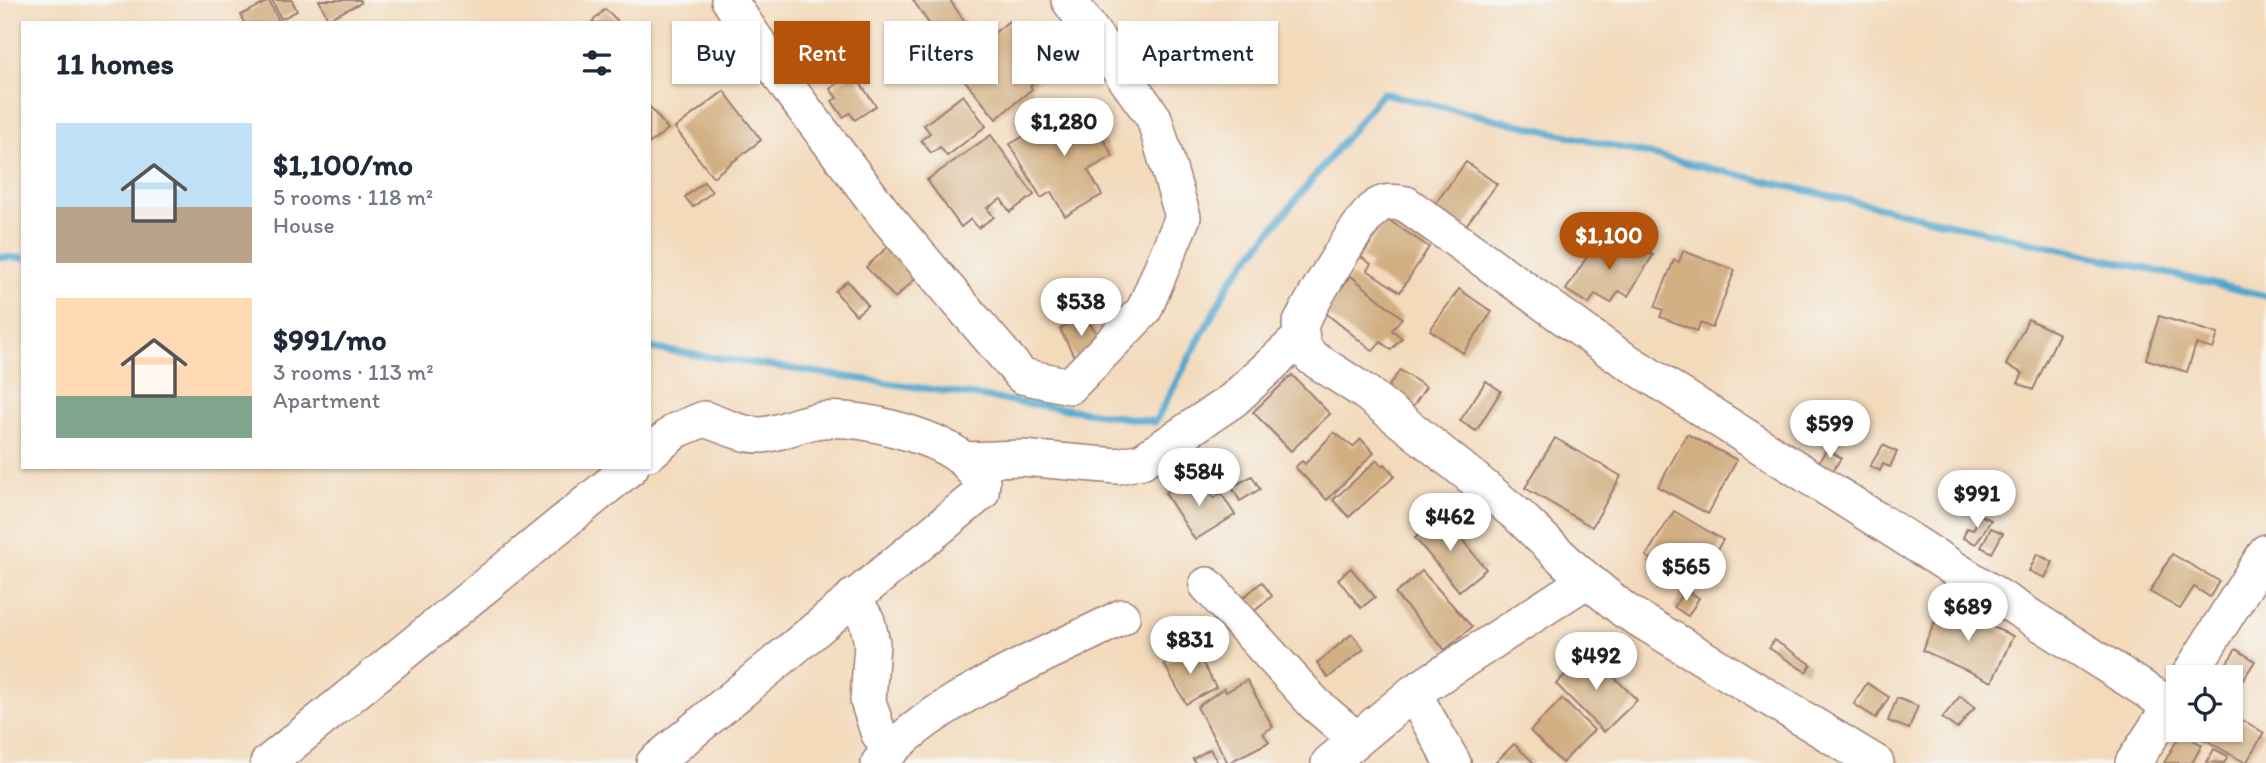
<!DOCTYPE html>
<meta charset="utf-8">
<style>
:root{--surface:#fff;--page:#f6f6f7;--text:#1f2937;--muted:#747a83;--accent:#b45309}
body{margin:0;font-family:Itim,sans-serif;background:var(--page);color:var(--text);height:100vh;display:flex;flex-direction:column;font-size:26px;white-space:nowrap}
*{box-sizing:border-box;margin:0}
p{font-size:23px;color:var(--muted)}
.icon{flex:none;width:38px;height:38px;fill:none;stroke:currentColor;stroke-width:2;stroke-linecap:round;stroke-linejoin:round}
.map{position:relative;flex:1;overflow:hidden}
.panel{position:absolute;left:21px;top:21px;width:630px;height:448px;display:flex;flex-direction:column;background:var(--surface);border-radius:0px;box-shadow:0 2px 5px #0004}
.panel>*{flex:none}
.guide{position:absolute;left:672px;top:21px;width:665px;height:63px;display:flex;gap:14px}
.buttons{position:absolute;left:2166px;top:665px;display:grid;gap:14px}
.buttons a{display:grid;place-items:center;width:77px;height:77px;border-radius:0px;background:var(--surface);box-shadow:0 2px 5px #0004;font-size:35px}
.price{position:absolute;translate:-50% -60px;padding:0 16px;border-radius:24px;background:#fff;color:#222;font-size:23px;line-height:46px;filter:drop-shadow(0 2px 4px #0008)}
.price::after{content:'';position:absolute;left:50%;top:42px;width:21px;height:16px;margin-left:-10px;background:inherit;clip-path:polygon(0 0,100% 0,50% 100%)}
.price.on{background:var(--accent);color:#fff}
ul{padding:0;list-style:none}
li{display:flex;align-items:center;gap:21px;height:175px;padding:0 35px}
li span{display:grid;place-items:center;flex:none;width:196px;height:140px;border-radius:0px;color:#555}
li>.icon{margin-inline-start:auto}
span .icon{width:84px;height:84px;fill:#fffc;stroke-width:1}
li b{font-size:30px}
h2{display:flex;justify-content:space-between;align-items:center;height:84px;padding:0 35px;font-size:30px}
.chip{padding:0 24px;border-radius:0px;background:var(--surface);box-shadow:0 2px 5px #0004;font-size:24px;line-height:63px}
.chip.on{background:var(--accent);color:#fff}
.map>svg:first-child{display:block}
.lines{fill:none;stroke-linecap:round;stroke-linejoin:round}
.stream{stroke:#50a6cd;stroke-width:7}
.building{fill:#d2af82}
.minor-casing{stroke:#9e7c73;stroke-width:38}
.minor{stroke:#fff;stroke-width:35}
</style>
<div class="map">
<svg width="2266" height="763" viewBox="0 0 2266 763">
<rect width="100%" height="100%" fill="#f6f6f2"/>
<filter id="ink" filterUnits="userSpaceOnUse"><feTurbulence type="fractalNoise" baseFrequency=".0143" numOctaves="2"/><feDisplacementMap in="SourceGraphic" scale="14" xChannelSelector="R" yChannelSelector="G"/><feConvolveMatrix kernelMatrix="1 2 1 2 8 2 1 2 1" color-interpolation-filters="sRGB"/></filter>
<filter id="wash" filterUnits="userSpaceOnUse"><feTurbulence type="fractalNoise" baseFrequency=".00686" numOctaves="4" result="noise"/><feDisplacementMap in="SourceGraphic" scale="28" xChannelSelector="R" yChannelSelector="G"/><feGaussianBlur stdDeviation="1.57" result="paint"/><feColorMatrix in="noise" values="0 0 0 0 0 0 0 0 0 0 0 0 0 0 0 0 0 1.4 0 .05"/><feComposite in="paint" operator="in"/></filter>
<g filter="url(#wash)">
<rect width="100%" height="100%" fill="#f3dabb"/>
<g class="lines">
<!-- stream -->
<g class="stream">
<polyline points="0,257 23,258"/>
<polyline points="649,348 1155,422 1231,280 1382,93 2266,296"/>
</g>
</g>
<g id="blocks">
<!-- building -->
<g class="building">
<polygon points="272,0 292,0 297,11 281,19"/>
<polygon points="319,0 360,0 361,3 328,19"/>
<polygon points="913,0 950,0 976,39 951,56"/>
<polygon points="269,1 280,23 244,23 241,15"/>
<polygon points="605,9 617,20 615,23 591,23"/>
<polygon points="1009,21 1036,55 1031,60 1043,75 1030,86 1032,89 996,119 953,66"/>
<polygon points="853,73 876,106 855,120 850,113 843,117 832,101 837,98 830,89"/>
<polygon points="724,91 761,140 713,177 675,128"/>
<polygon points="963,95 986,126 947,156 940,147 931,153 921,140 930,133 924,125"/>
<polygon points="1082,103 1113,156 1088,170 1102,195 1065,216 1051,192 1041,198 1010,144"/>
<polygon points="649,106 668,129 649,144"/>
<polygon points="991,135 1034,195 1010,212 1001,199 987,208 994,217 978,228 971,219 961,227 927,180"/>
<polygon points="1466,162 1497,184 1460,233 1430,211"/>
<polygon points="704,182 712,192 693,207 685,197"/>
<polygon points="1387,219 1429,247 1400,292 1367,270 1371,264 1361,257"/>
<polygon points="1600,236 1629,253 1635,244 1653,255 1628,296 1619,291 1611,303 1595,294 1589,304 1566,290"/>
<polygon points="889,246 918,276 895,298 866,267"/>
<polygon points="1683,251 1735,270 1712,328 1700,323 1697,331 1660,317 1663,310 1655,307 1674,260 1679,262"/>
<polygon points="1351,276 1402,318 1392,330 1402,338 1391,350 1381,342 1373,351 1323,311"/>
<polygon points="847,281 868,305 856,315 835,291"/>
<polygon points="1459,289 1492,312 1463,353 1430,330"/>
<polygon points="1083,314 1104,344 1077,362 1060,329"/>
<polygon points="2159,316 2218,334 2213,349 2196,344 2187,372 2146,359"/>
<polygon points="2028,319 2059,334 2033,390 2018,383 2023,373 2006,365"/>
<polygon points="1400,370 1426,387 1408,414 1382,396"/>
<polygon points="1292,375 1330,414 1291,451 1253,412"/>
<polygon points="1486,381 1501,391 1476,431 1460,421"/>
<polygon points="1334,432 1353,447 1361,439 1374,453 1327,500 1295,467 1302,461 1305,464"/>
<polygon points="1687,434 1737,460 1708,514 1658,487"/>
<polygon points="1555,438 1621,476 1592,527 1525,488"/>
<polygon points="1883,445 1897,452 1890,467 1883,464 1880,471 1870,466"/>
<polygon points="1827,449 1841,458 1832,472 1818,463"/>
<polygon points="1377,460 1382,466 1385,464 1395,476 1349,517 1333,500"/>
<polygon points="1252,476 1260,489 1240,501 1232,487"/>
<polygon points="1202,479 1214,498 1221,493 1235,515 1195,540 1165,493 1182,482 1186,489"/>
<polygon points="1674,511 1723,540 1694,586 1646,556"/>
<polygon points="1442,515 1486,569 1459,591 1415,538"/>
<polygon points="1980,515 1991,520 1976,544 1963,538 1967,528 1973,530"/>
<polygon points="1991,528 2003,533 1992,553 1981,547"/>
<polygon points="2037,554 2053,562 2045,578 2029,571"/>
<polygon points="2172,554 2219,581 2210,597 2194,587 2180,609 2150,592"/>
<polygon points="1351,568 1375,597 1361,608 1338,579"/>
<polygon points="1422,571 1472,627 1445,650 1395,594"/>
<polygon points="1262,582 1272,596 1249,616 1238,602"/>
<polygon points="1685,589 1699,598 1688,616 1674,607"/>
<polygon points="1943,605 2013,636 1992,682 1922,650"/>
<polygon points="1352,634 1364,649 1328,678 1317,663"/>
<polygon points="1774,640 1811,664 1806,672 1769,648"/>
<polygon points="1194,647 1216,687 1186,704 1164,664"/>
<polygon points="2236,649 2255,661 2243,680 2224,667"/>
<polygon points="1588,651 1637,700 1604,732 1556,684"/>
<polygon points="1247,680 1273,727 1263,733 1269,742 1228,763 1197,707 1224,688 1226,692"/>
<polygon points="1867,683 1889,697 1876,718 1854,704"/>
<polygon points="1960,696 1975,707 1957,729 1942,718"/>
<polygon points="1897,698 1918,706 1909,729 1888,721"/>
<polygon points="1562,699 1594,730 1562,763 1530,731"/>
<polygon points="2231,713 2264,733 2246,763 2209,742 2216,730 2231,730"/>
<polygon points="2188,730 2212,730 2206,741"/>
<polygon points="2181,733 2202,745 2192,763 2164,763"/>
<polygon points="1514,744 1534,763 1495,763"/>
<polygon points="1210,749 1218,763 1195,763 1193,759"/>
<polygon points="2214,749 2228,756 2224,763 2207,762"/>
</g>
</g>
</g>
<g filter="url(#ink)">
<use href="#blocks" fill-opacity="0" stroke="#9e7c73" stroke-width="2"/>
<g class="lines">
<!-- minor casing -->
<g class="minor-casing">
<g id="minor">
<polyline points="729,0 789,89 889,220 1022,376 1070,386 1144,310 1183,217 1154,118 1069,0"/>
<path d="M649 453 677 430 704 419C723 425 741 435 761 435 781 434 802 421 823 420 861 417 936 435 965 461 971 467 976 475 982 481L981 493 654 763"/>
<polyline points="964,460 1022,458 1118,466 1142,461 1233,400 1301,337"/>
<polyline points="1207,585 1315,704 1356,739"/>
<polyline points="853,597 867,621 872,643 868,701 878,732 889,751"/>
<polyline points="2188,677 2266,552"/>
<polyline points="1413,693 1453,763"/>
<polyline points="268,763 631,467"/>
<path d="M879 763C934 698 1046 656 1122 617"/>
<polyline points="1329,763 1413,693 1587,580"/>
<path d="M1876 763 1624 610 1574 569 1520 517 1473 478 1365 392 1311 357 1303 346 1300 325C1312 301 1356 224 1375 208 1385 200 1395 202 1406 204L1611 351 2171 706"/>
<polyline points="2133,763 2179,693"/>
</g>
</g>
<!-- minor -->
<use href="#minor" class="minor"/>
</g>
</g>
</svg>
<div class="buttons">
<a><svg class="icon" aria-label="locate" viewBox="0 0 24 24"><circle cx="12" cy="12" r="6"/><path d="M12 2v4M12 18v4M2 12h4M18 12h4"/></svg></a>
</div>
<b class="price" style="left:1064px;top:158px">$1,280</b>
<b class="price on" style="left:1609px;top:272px">$1,100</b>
<b class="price" style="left:1081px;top:338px">$538</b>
<b class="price" style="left:1830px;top:460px">$599</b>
<b class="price" style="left:1199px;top:508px">$584</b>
<b class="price" style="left:1977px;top:530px">$991</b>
<b class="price" style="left:1450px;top:553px">$462</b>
<b class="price" style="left:1686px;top:603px">$565</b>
<b class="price" style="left:1968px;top:643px">$689</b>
<b class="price" style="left:1190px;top:676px">$831</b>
<b class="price" style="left:1596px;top:692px">$492</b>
<div class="guide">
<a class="chip">Buy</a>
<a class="chip on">Rent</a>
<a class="chip">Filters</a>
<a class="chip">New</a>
<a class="chip">Apartment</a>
</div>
<section class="panel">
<h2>11 homes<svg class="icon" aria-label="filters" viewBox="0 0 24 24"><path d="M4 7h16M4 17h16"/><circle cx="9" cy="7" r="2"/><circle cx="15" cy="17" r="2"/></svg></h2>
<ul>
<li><span style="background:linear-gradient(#bfe0f5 60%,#b9a48a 0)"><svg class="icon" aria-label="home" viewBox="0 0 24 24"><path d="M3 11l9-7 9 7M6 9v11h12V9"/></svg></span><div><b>$1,100/mo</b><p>5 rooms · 118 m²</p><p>House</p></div></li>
<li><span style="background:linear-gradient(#ffd9b3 70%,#7fa58c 0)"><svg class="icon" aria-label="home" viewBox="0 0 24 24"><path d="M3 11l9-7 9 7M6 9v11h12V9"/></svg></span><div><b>$991/mo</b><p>3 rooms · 113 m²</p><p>Apartment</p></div></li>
</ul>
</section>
</div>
